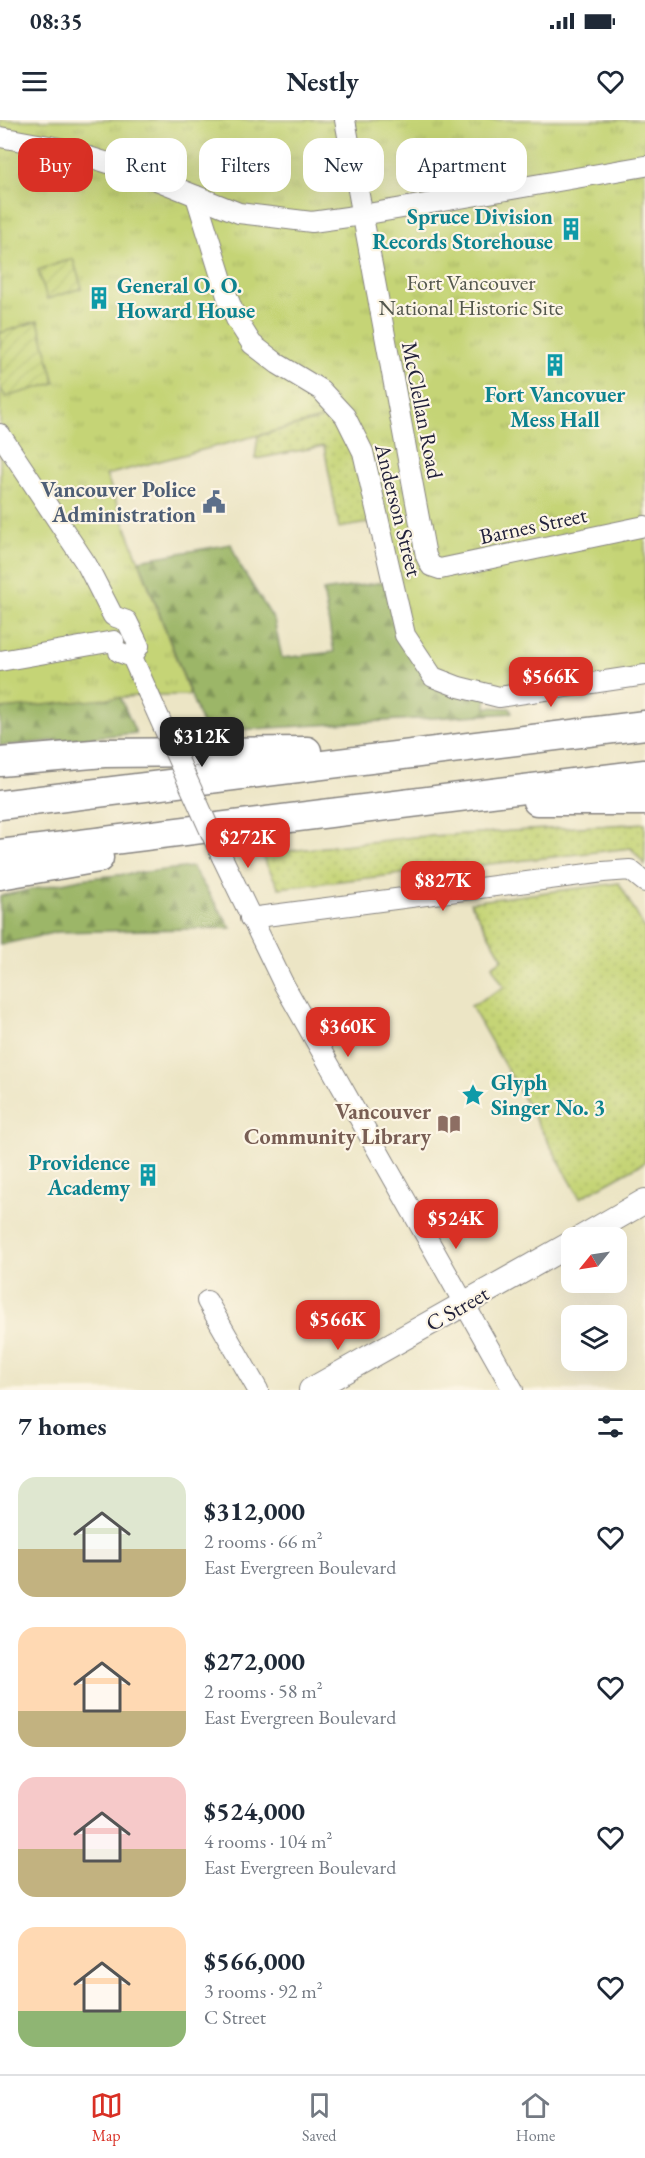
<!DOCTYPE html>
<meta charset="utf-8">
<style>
:root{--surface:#fff;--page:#f6f6f7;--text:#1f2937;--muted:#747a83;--line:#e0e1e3;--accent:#d93025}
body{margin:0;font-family:"EB Garamond",serif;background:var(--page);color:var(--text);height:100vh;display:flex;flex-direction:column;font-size:22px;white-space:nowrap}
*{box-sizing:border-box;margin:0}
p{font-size:20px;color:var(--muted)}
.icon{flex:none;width:33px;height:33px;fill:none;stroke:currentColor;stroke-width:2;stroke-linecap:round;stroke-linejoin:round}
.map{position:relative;height:1270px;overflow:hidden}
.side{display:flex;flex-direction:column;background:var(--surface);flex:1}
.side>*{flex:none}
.top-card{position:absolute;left:18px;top:18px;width:609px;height:54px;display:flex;gap:12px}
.needle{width:39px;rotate:240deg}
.buttons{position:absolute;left:561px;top:1107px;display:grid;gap:12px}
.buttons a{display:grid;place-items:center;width:66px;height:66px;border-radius:12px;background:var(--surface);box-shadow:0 6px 24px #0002;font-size:30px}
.price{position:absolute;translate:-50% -51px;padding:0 14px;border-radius:12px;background:var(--accent);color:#fff;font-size:20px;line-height:39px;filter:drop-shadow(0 2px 3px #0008)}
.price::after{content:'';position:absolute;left:50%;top:36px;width:18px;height:14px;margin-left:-9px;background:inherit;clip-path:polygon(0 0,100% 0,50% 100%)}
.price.on{background:#222;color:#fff}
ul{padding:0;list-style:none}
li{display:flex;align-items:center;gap:18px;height:150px;padding:0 18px}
li span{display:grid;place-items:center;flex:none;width:168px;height:120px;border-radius:18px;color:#555}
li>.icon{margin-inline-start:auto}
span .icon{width:72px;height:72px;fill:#fffc;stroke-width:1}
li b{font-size:26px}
h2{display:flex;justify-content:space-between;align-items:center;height:72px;padding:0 18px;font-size:26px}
.tag{padding:0 21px;border-radius:18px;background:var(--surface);box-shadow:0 6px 24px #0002;font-size:21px;line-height:54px}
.tag.on{background:var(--accent);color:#fff}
.status{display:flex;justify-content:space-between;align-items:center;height:42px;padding:0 30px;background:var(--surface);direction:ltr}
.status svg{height:16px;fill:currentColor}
header{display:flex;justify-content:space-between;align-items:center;height:78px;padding:0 18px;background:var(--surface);font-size:27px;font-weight:700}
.menu{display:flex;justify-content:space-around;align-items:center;height:84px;border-top:2px solid var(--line);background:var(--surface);font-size:16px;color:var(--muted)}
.menu a{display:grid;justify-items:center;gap:3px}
.menu .on{color:var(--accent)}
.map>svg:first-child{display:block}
.grass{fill:url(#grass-dots);stroke:#747b58;stroke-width:1.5}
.forest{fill:url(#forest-firs);stroke:#5f6c51;stroke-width:1.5}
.park{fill:url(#park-tufts);stroke:#747b58;stroke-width:1.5}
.garden{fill:url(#garden-furrows);stroke:#747b58;stroke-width:1.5}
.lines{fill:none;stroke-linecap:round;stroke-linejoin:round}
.minor-casing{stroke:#878480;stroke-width:22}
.major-casing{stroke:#878480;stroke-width:26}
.highway-casing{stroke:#878480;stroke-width:31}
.minor{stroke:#fff;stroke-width:20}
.major{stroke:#fff;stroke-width:24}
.highway{stroke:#fff;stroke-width:28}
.minor-bridge-casing{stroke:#878480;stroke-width:22;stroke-linecap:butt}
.minor-bridge{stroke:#fff;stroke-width:20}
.labels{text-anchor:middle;stroke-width:4.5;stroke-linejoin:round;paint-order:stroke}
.culture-label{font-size:22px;font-weight:bold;fill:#0d838f;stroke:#fcf5e5;text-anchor:end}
.park-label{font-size:22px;fill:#53574d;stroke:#fcf5e5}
.street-label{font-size:22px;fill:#22223b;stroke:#fcf5e5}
.service-label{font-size:22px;font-weight:bold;fill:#4e5e75;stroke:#fcf5e5;text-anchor:end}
.education-label{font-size:22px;font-weight:bold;fill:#785e54;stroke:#fcf5e5;text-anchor:end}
</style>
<div class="status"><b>08:35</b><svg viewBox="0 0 49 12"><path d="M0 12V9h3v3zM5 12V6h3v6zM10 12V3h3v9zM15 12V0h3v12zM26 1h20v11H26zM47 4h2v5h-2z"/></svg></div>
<header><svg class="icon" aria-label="menu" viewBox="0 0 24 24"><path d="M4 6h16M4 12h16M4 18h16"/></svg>Nestly<svg class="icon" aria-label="heart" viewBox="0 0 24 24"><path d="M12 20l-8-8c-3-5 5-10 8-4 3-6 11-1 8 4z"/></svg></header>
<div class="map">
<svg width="645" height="1270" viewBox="0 0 645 1270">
<defs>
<pattern id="grass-dots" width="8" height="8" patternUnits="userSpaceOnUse" patternTransform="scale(1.5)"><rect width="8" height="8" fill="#c5d476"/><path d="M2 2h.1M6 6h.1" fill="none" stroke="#a9b667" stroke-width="1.8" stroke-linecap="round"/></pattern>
<pattern id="forest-firs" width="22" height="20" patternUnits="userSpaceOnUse" patternTransform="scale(1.5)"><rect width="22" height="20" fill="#9cb667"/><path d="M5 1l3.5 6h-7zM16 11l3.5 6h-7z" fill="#7f9456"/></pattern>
<pattern id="park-tufts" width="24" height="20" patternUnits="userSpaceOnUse" patternTransform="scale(1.5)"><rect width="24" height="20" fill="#c5d476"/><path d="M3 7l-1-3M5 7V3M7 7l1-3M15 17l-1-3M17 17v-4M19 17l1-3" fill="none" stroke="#a9b667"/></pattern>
<pattern id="garden-furrows" width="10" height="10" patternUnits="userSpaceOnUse" patternTransform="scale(1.5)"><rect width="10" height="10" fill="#c5d476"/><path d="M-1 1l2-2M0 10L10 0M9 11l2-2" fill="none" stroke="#a9b667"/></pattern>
</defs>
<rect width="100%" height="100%" fill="#fcf5e5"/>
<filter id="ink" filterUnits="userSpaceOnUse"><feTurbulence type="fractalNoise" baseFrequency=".0167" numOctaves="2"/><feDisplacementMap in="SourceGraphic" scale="12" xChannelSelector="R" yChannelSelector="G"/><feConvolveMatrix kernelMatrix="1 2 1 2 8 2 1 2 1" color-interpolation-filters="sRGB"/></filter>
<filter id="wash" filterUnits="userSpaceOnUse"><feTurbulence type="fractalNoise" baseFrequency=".008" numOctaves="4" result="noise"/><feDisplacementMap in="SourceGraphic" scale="24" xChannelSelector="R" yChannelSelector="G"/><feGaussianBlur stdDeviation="1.35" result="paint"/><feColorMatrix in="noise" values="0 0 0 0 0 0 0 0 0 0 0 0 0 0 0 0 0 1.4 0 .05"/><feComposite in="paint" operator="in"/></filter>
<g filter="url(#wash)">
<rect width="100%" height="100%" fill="#ece5c5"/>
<!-- grass -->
<g class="grass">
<polygon points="344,293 379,401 339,408 324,326 255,339 258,316"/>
<polygon points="645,703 645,745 631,728 279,768 261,734 414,717"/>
<polygon points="619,763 645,809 645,1042 580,1078 471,886 504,867 492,846 503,839 470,782"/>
</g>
<!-- forest -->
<g class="forest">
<polygon points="231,424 240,446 274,500 282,538 334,532 323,471 391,461 487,575 486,587 510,588 512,593 205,612 139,440"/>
<polygon points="120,577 136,613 0,626 0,589"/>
<polygon points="192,747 231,808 57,812 0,825 0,776 81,759"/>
</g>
<!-- park -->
<polygon class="park" points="0,0 645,0 645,554 499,577 433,557 405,515 344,293 106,355 190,575 148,575 0,589"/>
<!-- garden -->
<g class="garden">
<polygon points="73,139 82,168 47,179 38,150"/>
<polygon points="38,201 55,263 6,277 0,268 0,213"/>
</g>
</g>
<g filter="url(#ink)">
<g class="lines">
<!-- minor casing -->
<g class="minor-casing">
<g id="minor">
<polyline points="345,0 426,436 431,446 440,449 645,406"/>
<polyline points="0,17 60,28 134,51 239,93 312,102 362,95 645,46"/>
<polyline points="196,76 227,176 236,199 252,224 278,244 321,270 345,296 363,332 405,515 433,557 459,567 499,577 645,555"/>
<polyline points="0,314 87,445 113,496 127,501 139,526 132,537"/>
<polyline points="119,532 132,537 149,575"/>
<polyline points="0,541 114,521"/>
<polyline points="222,737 283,863 513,1270"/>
<polyline points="250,798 603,752 630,750 645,762"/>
<polyline points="207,1181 258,1270"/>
</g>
</g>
<!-- major casing -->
<g class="major-casing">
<g id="major">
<polyline points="581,1118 645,1081"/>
<polyline points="311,1270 572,1123"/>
</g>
</g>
<!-- highway casing -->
<g class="highway-casing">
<g id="highway">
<polyline points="0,642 104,633 307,631"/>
<polyline points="537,681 645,681"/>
<polyline points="0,685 645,605"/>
<polyline points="0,734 645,654"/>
<polyline points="0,755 99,738"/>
</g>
</g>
<!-- minor -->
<use href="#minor" class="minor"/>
<!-- major -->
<use href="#major" class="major"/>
<!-- highway -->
<use href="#highway" class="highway"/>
<!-- minor-bridge casing -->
<g class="minor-bridge-casing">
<polyline id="minor-bridge" points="149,575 222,737"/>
</g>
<!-- minor-bridge -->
<use href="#minor-bridge" class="minor-bridge"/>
</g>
</g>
<!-- icons -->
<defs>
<g id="building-bare" transform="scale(1.8)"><path d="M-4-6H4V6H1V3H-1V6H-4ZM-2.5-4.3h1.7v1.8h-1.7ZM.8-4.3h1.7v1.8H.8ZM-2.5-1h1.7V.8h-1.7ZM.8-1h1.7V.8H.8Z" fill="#0f9aa8" stroke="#fcf5e5" stroke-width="2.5" paint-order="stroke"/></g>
<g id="civic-bare" transform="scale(1.8)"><path d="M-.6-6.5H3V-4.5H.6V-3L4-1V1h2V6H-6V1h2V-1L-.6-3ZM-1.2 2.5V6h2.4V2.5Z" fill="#5c6f8a" stroke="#fcf5e5" stroke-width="2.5" paint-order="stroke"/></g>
<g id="sight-bare" transform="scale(1.8)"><path d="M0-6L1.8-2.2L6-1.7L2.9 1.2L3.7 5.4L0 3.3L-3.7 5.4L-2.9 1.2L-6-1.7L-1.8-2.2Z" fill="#0f9aa8" stroke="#fcf5e5" stroke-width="2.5" paint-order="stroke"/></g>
<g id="library-bare" transform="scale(1.8)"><path d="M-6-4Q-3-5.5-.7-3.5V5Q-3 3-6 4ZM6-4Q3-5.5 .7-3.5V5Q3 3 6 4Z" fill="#8d6e63" stroke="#fcf5e5" stroke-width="2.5" paint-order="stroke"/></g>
</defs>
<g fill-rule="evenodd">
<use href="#building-bare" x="571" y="109"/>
<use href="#building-bare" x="99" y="178"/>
<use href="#building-bare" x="555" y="245"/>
<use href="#civic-bare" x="214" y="382"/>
<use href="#sight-bare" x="473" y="975"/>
<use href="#library-bare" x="449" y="1004"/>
<use href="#building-bare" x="148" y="1055"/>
</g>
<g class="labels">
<!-- culture labels -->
<g class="culture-label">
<text x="553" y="104">Spruce Division<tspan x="553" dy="25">Records Storehouse</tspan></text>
<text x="117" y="173" text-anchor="start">General O. O.<tspan x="117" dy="25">Howard House</tspan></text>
<text x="555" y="282" text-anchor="middle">Fort Vancovuer<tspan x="555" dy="25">Mess Hall</tspan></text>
<text x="491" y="970" text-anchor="start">Glyph<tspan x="491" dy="25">Singer No. 3</tspan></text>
<text x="130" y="1050">Providence<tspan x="130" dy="25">Academy</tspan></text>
</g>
<!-- park labels -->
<g class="park-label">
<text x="471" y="170">Fort Vancouver<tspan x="471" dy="25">National Historic Site</tspan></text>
</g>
<!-- street labels -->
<g class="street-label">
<text transform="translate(423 290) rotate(79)" y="8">McClellan Road</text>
<text transform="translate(399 390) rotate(76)" y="8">Anderson Street</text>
<text transform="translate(533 405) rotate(-12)" y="8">Barnes Street</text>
<text transform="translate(457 1188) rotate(-30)" y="8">C Street</text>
</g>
<!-- service labels -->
<g class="service-label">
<text x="196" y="377">Vancouver Police<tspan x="196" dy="25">Administration</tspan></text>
</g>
<!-- education labels -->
<g class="education-label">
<text x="431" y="999">Vancouver<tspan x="431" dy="25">Community Library</tspan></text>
</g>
</g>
</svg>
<div class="buttons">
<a><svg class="needle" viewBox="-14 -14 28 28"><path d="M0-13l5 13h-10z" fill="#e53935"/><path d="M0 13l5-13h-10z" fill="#747a83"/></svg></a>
<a><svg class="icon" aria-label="layers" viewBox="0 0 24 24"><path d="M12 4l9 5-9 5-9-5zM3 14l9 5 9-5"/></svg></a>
</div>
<b class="price" style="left:551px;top:588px">$566K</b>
<b class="price on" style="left:202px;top:648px">$312K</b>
<b class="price" style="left:248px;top:749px">$272K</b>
<b class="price" style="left:443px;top:792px">$827K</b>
<b class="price" style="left:348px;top:938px">$360K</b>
<b class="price" style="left:456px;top:1130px">$524K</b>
<b class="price" style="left:338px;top:1231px">$566K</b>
<div class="top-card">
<a class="tag on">Buy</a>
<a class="tag">Rent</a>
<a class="tag">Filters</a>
<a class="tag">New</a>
<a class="tag">Apartment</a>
</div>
</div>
<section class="side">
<h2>7 homes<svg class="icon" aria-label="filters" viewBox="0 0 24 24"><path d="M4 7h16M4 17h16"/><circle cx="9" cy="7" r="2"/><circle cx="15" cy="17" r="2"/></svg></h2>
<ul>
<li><span style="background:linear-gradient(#dfe7d0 60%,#c2b280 0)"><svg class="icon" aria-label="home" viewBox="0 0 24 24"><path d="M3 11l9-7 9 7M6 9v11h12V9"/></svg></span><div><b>$312,000</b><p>2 rooms · 66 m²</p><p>East Evergreen Boulevard</p></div><svg class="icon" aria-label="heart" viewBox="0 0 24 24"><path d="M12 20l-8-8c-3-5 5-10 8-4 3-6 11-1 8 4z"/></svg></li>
<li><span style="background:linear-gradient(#ffd9b3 70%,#c2b280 0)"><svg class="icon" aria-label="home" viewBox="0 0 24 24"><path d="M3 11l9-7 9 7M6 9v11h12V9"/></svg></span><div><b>$272,000</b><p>2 rooms · 58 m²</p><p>East Evergreen Boulevard</p></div><svg class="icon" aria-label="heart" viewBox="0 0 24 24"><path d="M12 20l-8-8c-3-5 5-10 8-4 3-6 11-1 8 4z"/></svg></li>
<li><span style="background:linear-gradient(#f6c9c9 60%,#c2b280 0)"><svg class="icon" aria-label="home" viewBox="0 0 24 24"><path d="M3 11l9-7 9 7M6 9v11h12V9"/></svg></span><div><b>$524,000</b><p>4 rooms · 104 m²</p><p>East Evergreen Boulevard</p></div><svg class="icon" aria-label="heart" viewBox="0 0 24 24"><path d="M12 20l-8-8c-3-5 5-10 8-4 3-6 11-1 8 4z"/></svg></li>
<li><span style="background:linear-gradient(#ffd9b3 70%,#8fb573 0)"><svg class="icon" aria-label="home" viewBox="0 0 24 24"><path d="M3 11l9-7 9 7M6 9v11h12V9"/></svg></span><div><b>$566,000</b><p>3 rooms · 92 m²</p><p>C Street</p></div><svg class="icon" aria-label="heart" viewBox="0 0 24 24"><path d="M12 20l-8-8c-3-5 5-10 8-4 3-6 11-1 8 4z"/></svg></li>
</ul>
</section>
<nav class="menu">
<a class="on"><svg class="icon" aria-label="map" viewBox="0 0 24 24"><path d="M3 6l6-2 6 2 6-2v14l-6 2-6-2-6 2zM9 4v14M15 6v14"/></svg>Map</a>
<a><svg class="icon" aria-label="saved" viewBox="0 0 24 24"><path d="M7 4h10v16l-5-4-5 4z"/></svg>Saved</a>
<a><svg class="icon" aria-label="home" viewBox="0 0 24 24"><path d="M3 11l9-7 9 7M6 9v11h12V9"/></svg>Home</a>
</nav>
